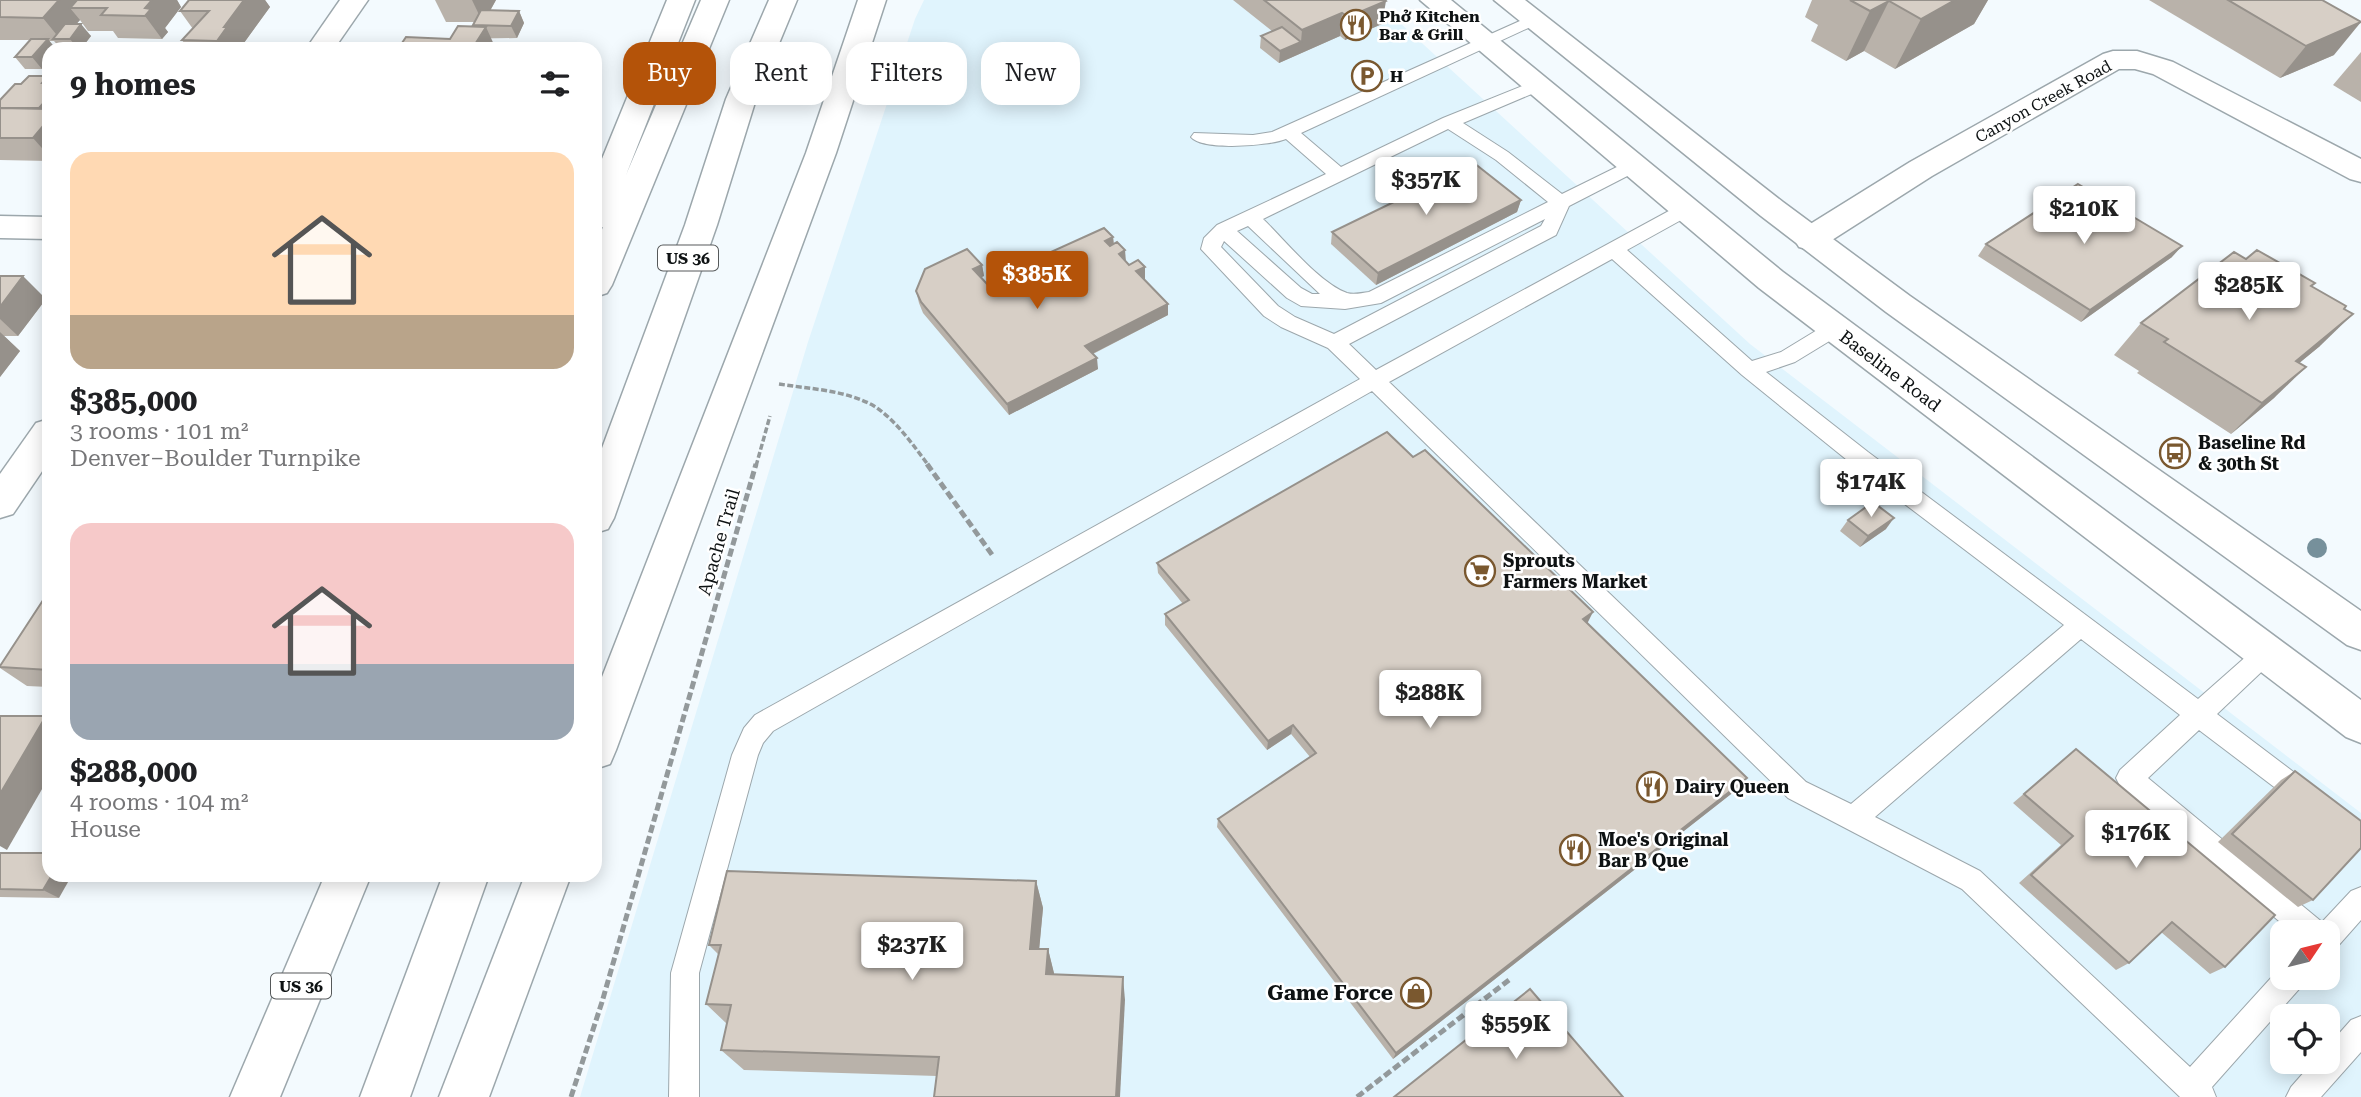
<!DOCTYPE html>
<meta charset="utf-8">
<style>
:root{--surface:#fff;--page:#f2f2f2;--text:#202124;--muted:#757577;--accent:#b45309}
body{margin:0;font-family:"Roboto Serif",serif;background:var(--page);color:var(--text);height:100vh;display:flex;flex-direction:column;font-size:26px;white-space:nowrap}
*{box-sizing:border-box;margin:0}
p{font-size:23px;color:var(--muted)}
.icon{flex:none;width:38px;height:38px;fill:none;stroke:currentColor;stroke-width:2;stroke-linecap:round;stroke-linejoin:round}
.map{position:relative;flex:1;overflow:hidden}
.details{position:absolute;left:42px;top:42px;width:560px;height:840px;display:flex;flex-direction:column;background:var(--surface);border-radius:21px;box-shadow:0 4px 18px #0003}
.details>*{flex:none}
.top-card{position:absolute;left:623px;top:42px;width:665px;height:63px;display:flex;gap:14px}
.needle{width:46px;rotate:55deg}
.fabs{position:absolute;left:2270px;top:920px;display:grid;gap:14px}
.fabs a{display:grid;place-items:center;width:70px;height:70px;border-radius:14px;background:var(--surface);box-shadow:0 4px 18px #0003;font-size:35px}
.price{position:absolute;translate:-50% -60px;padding:0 16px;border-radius:7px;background:#fff;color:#222;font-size:23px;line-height:46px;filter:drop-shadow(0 2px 4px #0008)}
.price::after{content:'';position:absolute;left:50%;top:42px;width:21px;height:16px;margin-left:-10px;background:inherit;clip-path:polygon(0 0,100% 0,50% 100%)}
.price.selected{background:var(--accent);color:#fff}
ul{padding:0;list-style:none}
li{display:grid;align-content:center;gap:14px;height:371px;padding:0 28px}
li span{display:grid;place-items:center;height:217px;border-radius:21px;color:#555}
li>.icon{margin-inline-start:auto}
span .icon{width:126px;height:126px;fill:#fffc;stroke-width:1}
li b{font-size:30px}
h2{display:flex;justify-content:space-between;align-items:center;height:84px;padding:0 28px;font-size:30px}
.pill{padding:0 24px;border-radius:21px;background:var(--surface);box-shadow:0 4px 18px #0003;font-size:24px;line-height:63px}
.pill.selected{background:var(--accent);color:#fff}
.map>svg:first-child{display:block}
.built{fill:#e0f4fd;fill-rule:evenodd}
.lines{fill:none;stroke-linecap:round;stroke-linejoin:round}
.lane-casing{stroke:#9ca7ac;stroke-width:2}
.street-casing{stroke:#9ca7ac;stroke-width:3}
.secondary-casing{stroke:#9ca7ac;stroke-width:3}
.highway-casing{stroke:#9ca7ac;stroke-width:3}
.path-far1{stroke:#93999b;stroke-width:3.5;stroke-dasharray:6 2.5;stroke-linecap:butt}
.path{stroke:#93999b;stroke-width:5;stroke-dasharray:8 3.5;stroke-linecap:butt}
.lane{fill:#fff;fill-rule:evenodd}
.street{fill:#fff;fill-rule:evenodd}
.secondary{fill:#fff;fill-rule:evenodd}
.highway{fill:#fff;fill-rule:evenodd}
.tree{fill:#76909b}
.wall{fill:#b9b2aa}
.shaded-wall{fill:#96918b}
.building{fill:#d7cfc6;stroke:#96918b;stroke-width:2}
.labels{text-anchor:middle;stroke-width:5;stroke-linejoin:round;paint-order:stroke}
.far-poi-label{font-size:16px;font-weight:bold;fill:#0e1213;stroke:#fff;text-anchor:start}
.far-street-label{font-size:16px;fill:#0e1213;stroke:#fff}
.shield{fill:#fff;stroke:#56595a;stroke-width:2}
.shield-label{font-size:16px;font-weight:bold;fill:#0e1213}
.street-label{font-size:18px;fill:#0e1213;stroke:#fff}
.poi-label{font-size:18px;font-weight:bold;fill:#0e1213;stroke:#fff;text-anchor:start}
.near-poi-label{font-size:21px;font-weight:bold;fill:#0e1213;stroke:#fff;text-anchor:end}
</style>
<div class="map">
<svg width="2361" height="1097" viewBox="0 0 2361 1097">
<rect width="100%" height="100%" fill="#f3fafe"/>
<!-- built -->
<path class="built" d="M924 0H1375L1750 344 2361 813V1097H580L808 342 915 19ZM2282 933H2328V978H2282ZM2282 1017H2328V1062H2282Z"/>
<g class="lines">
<!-- lane casing -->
<g class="lane-casing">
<g id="lane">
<path d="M1533 15 1541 20 1539 23 1301 133 1341 167 1443 118 1535 81 1544 86 1541 90 1463 123 1508 152 1562 194 1627 162 1633 160 1642 166 1639 170 1569 206 1556 235 1349 344 1376 370 1678 206H1692L1694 210 1692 214 1627 250 1752 361 1781 352 1827 324 1834 322 1841 324 1844 329 1841 334 1795 362 1766 372 1868 452 2198 699 2258 646 2266 643 2274 646 2278 653 2274 660 2217 714 2316 789 2320 797 2316 805 2307 809 2298 805 2199 730 2148 778 2322 922 2351 891 2361 887V920L2338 946 2328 950V933H2293L2120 786 2116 778 2120 770 2180 715 2081 639 1875 817 1980 871 2190 1067 2280 968 2282 978H2304L2300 988 2212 1087 2216 1097H2180L1962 889 1788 798 1372 391 773 731 763 743 758 755 699 973V1097H669L671 973 732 755 744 728 755 715 1360 379 1328 348 1281 327 1264 316 1201 249 1204 238 1217 225 1326 174 1286 139C1269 146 1203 151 1191 137L1194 133 1253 135 1272 132ZM1448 129 1496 160 1548 202 1369 292C1362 293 1354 295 1347 293 1319 283 1285 240 1263 219ZM1545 219 1541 226 1334 334 1295 317 1278 306 1221 247 1224 241 1287 298 1301 306 1345 309 1381 303ZM1248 226 1320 294H1312L1301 288 1237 231ZM1612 259 1742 375 1852 464 2064 625 1851 804 1806 782 1389 382Z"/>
<polygon points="2361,1016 2361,1052 2321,1097 2286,1097 2291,1087 2313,1062 2328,1062 2328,1046 2351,1020"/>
</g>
</g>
<!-- street casing -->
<g class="street-casing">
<g id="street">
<polygon points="2113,51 2137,51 2173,62 2361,159 2361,182 2350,179 2153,74 2135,69 2119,69 1932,176 1821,247 1810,250 1799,247 1794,239 1799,231 1910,162 2103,54"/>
<polygon points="0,216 49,217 49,239 0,238"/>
</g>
</g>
<!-- secondary casing -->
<g class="secondary-casing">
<g id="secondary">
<polygon points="340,0 368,0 334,49 306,49"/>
<polygon points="1420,0 1451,0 1783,272 2361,700 2361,743 2346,737 1759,288"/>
<polygon points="1494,0 1525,0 1783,202 1910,296 2361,611 2361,650 2347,645 1886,312 1761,216"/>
<polygon points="49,419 49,461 13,514 0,518 0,474 36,423"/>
</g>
</g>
<!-- highway casing -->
<g class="highway-casing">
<g id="highway">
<polygon points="667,0 695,0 626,175 701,0 729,0 612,285 607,293 595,297 595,247 603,227 595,230 595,176"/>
<polygon points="769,0 797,0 756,99 717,225 614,518 608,529 595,533 595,467 685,225 726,99"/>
<polygon points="858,0 886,0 836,153 616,750 610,764 595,769 595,695 806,153"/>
<polygon points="325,875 371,875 280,1097 230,1097"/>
<polygon points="443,875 489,875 410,1097 360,1097"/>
<polygon points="525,875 571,875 489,1097 439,1097"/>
</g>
</g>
<!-- path-far1 -->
<g class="path-far1">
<path d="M779 384C810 389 846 390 874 406 896 420 913 445 929 466"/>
<polyline points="756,466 770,416"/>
</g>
<!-- path -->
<g class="path">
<polyline points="927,464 993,556"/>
<polyline points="571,1097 602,1002 756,464"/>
<polyline points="1357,1097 1509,980"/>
</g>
<!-- lane -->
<use href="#lane" class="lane"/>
<!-- street -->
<use href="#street" class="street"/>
<!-- secondary -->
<use href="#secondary" class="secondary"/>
<!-- highway -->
<use href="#highway" class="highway"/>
</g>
<!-- trees -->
<circle class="tree" cx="2317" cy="548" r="10"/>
<!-- wall -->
<g class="wall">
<polygon points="0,0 177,0 181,7 165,28 168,32 162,39 118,38 113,31 88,31 80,20 76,24 91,36 81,49 61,49 54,41 49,41 56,49 49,49 49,61 42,69 25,69 15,57 30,40 0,40"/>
<polygon points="189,0 265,0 270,7 241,47 242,49 188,49 182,40 193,29 180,11"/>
<polygon points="435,0 496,0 490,11 519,11 524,23 517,38 450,39 474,27 473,25 475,22 446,22"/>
<polygon points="1233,0 1385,0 1382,24 1345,40 1340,36 1279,63 1260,48 1261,36 1272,31"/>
<polygon points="1812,0 1988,0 1974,24 1895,69 1864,51 1846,61 1811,41 1818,25 1805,17"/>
<polygon points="2149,0 2322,0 2334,55 2280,78"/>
<polygon points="2361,52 2361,102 2333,85"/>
<polygon points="48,76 49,161 0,160 0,100 21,84"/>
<polygon points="1521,200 1517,212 1376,285 1331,244 1332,232"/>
<polygon points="1113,237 1114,244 1126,261 1145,279 1144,279 1168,315 1093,354 1098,369 1009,415 923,313 919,303 916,291 982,265 984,276 982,277 988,285 1010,275 1009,271"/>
<polygon points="1986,244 2172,257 2081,322 1978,256"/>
<polygon points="2246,259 2311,286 2320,346 2299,363 2274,398 2231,434 2137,373 2139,371 2114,355 2141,323"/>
<polygon points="0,276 46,299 18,336 4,336 20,351 0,377"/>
<polygon points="1848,520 1886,529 1860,547 1840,531"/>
<polygon points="1157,563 1588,622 1587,623 1747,778 1740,787 1393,1059 1217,827 1218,819 1310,757 1291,734 1267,750 1165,625 1165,614 1183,604 1158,573"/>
<polygon points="49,591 49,687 27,686 0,668 0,666"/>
<polygon points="2076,749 2225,967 2210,974 2161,932 2129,963 2116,970 2019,883 2061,845 2013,803"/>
<polygon points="2295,771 2313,900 2298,907 2218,842 2281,780"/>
<polygon points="0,853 59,898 0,897"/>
<polygon points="1036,881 1043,908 1039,949 1048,949 1054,974 1125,1000 937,1076 744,1070 721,1050 727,1024 706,1004 719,955 709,945"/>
</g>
<!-- shaded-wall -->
<g class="shaded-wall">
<polygon points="59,0 91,0 70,8 80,20 63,39 60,39 43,18"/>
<polygon points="152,0 177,0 181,7 165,28 168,32 162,39 145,16 145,8"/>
<polygon points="244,0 265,0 270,7 241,47 242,49 223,49 217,41 224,27"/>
<polygon points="472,0 496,0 483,23"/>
<polygon points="1955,0 1988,0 1974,24 1895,69 1921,19"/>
<polygon points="1386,1 1382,24 1345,40 1348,17"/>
<polygon points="1889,1 1864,51 1846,61 1870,11"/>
<polygon points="519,11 524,23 517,38 511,26"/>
<polygon points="1342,13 1340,36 1279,63 1280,51 1301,42 1302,30"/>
<polygon points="2361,22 2334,55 2280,78 2306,46"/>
<polygon points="81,24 91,36 81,49 78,49 70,39"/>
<polygon points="486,27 496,49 472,49"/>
<polygon points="48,39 56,49 49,49 49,61 42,69 32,57"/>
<polygon points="48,76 49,77 49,92 42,83"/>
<polygon points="49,97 49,156 33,138 34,114"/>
<polygon points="1521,200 1517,212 1376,285 1378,273"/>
<polygon points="1113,237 1114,249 1105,241"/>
<polygon points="2182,246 2172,257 2081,322 2090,310"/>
<polygon points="1125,250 1126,262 1119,254"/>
<polygon points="982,265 984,276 975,280 973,269"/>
<polygon points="1145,267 1145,279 1136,283 1136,271"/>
<polygon points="23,276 46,299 18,336 0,319 0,307"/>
<polygon points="1168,304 1168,315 1086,357 1085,346"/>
<polygon points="2353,314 2320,346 2264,392 2296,361"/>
<polygon points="0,332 20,351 0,377"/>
<polygon points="1097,358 1098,369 1009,415 1007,404"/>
<polygon points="2306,367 2274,398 2231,434 2262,403"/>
<polygon points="1894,518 1886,529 1860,547 1868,536"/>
<polygon points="1593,612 1588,622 1578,629 1583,619"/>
<polygon points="46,716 49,719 49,777 7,850 0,846 0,794"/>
<polygon points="1293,725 1291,734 1267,750 1268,741"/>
<polygon points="1747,778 1740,787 1393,1059 1396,1053"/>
<polygon points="52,875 72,875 59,898 43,890"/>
<polygon points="1036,881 1043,908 1037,973 1030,949"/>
<polygon points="1048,949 1054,973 1052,997 1046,974"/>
<polygon points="1123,977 1125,1000 1120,1097 1116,1097"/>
</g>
<!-- building -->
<g class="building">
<polygon points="0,0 59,0 43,18 0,17"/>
<polygon points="77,0 152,0 145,8 151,9 145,16 101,15 107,8 70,8"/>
<polygon points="189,0 244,0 224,27 227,27 217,41 182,40 209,11 180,11"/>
<polygon points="1264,0 1385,0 1386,1 1348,17 1342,13 1302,30"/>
<polygon points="1850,0 1955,0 1921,19 1889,1 1870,11"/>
<polygon points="2228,0 2322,0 2361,22 2306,46"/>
<polygon points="481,10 519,11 511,26 473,25"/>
<polygon points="65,24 81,24 70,39 53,39"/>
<polygon points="458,26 486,27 472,49 398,49 406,37 450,39"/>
<polygon points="1282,27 1301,42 1280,51 1261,36"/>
<polygon points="31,39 48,39 32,57 15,57"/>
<polygon points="29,76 48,76 42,83 49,84 49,97 39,108 0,108 0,100 15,84 21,84"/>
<polygon points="0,108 49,109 49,119 33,138 0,138"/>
<polygon points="1474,163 1521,200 1378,273 1332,232"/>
<polygon points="2078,184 2182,246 2090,310 1986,244"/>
<polygon points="1104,228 1113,237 1105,241 1110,246 1117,242 1125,250 1119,254 1129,265 1138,260 1145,267 1136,271 1168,304 1085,346 1097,358 1007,404 921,302 916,291 925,269 967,249 982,265 973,269 988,285 1011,274 1009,271"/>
<polygon points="2257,250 2315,283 2311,286 2346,306 2344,309 2353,314 2296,361 2306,367 2262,403 2164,342 2168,339 2141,323 2234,252 2246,259"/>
<polygon points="0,276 23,276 0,307"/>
<polygon points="1387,432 1413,457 1425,450 1593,612 1583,619 1747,778 1396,1053 1218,819 1316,753 1293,725 1268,741 1165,614 1189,600 1157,563"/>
<polygon points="1873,502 1894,518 1868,536 1848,520"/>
<polygon points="49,591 49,670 0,667 0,666"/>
<polygon points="0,716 46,716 0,794"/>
<polygon points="2076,749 2275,915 2225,967 2172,922 2129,963 2031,875 2073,836 2024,794"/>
<polygon points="2295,771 2361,821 2361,848 2313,900 2232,834"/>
<polygon points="0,853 49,853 49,875 52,875 43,890 0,889"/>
<polygon points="727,871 1036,881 1030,949 1048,949 1046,974 1123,977 1116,1097 934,1097 939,1057 721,1050 731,1005 706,1004 721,945 709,945"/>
<polygon points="1530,989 1623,1097 1394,1097"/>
</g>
<!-- icons -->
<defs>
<g id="restaurant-ring" transform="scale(1.575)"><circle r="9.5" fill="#fff" stroke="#7a582f" stroke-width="1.5"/><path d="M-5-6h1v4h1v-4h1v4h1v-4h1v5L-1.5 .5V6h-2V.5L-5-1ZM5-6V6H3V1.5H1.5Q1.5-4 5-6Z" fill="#7a582f"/></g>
<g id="parking-ring" transform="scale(1.575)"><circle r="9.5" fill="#fff" stroke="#7a582f" stroke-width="1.5"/><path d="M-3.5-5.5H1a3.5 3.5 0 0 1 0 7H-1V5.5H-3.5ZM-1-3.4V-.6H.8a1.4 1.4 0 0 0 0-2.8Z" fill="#7a582f"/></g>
<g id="bus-ring" transform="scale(1.575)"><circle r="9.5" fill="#fff" stroke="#7a582f" stroke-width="1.5"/><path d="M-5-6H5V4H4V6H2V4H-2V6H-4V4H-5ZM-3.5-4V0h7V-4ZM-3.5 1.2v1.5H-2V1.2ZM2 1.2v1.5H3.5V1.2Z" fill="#7a582f"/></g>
<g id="supermarket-ring" transform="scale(1.575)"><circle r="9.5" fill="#fff" stroke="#7a582f" stroke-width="1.5"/><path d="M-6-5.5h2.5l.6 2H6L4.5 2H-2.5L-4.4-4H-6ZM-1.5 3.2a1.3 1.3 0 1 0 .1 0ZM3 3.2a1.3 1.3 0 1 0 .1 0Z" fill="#7a582f"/></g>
<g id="shop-ring" transform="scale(1.575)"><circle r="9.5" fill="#fff" stroke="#7a582f" stroke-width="1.5"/><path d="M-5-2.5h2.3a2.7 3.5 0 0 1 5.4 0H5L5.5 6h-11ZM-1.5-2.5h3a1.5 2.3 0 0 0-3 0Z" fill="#7a582f"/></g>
</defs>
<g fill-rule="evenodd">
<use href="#restaurant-ring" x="1356" y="25"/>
<use href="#parking-ring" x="1367" y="76"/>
<use href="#bus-ring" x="2175" y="453"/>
<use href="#supermarket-ring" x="1480" y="571"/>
<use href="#restaurant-ring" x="1652" y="787"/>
<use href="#restaurant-ring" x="1575" y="850"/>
<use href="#shop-ring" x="1416" y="993"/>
</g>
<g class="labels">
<!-- far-poi labels -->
<g class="far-poi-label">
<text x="1379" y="22">Phở Kitchen<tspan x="1379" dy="18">Bar &amp; Grill</tspan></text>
<text x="1390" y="82">H</text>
</g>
<!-- far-street labels -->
<g class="far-street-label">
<text transform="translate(2043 101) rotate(-29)" y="6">Canyon Creek Road</text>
</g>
<!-- shield labels -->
<g class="shield">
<rect x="658" y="245.5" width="60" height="25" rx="5"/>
<rect x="271" y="973.5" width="60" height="25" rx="5"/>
</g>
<g class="shield-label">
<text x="688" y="264">US 36</text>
<text x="301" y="992">US 36</text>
</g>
<!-- street labels -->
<g class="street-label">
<text transform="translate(1890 371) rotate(37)" y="6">Baseline Road</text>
<text transform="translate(719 542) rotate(-74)" y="6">Apache Trail</text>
</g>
<!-- poi labels -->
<g class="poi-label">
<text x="2198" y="449">Baseline Rd<tspan x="2198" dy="21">&amp; 30th St</tspan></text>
<text x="1503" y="567">Sprouts<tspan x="1503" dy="21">Farmers Market</tspan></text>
<text x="1675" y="793">Dairy Queen</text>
<text x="1598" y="846">Moe's Original<tspan x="1598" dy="21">Bar B Que</tspan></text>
</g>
<!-- near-poi labels -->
<g class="near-poi-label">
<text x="1393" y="1000">Game Force</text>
</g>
</g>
</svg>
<div class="fabs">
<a><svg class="needle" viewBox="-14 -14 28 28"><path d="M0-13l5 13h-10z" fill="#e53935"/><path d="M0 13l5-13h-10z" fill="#757577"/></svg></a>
<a><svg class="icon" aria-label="locate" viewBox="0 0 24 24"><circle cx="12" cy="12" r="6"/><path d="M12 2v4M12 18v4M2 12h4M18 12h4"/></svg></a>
</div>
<b class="price" style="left:1426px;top:217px">$357K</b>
<b class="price" style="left:2084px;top:246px">$210K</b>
<b class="price selected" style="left:1037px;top:311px">$385K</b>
<b class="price" style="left:2249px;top:322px">$285K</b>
<b class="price" style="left:1871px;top:519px">$174K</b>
<b class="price" style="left:1430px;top:730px">$288K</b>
<b class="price" style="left:2136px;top:870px">$176K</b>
<b class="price" style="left:912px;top:982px">$237K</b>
<b class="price" style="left:1516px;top:1061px">$559K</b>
<div class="top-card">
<a class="pill selected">Buy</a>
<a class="pill">Rent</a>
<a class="pill">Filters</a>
<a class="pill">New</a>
</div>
<section class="details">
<h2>9 homes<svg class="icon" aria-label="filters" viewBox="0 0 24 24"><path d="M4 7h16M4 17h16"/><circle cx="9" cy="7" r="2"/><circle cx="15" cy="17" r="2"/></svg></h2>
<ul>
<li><span style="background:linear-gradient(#ffd9b3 75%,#b9a48a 0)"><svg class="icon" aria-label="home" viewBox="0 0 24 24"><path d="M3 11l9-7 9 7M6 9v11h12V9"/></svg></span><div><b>$385,000</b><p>3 rooms · 101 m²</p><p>Denver–Boulder Turnpike</p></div></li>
<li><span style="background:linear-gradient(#f6c9c9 65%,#9aa5b1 0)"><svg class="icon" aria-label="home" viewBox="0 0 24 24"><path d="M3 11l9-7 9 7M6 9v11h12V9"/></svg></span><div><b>$288,000</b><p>4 rooms · 104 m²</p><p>House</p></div></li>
</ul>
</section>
</div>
